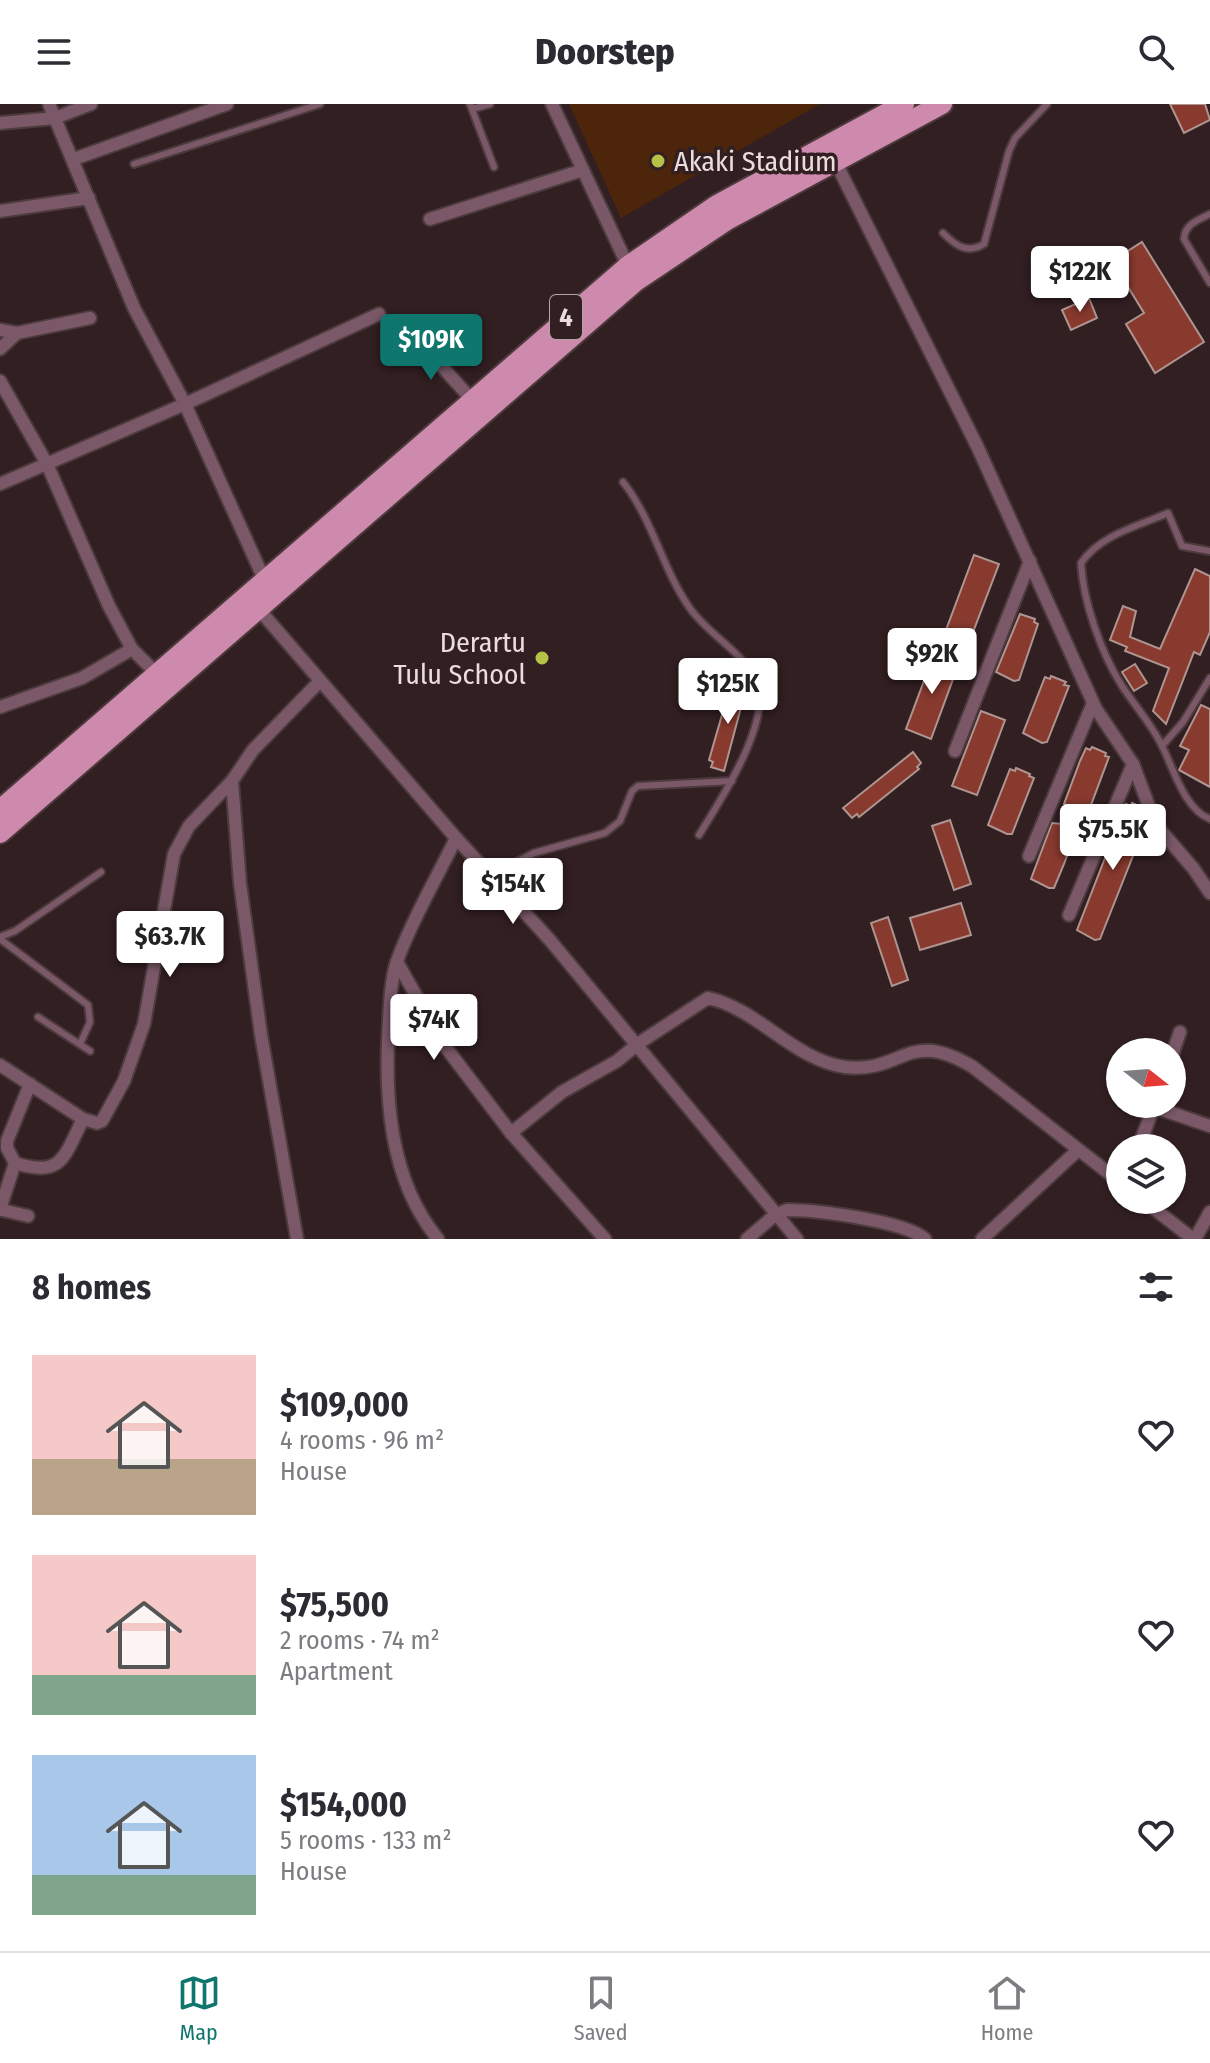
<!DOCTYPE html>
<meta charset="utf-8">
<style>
:root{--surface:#fff;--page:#f7f7f7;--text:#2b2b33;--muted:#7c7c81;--line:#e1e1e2;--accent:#0f766e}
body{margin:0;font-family:"Fira Sans Condensed",sans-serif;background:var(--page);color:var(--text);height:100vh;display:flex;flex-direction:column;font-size:30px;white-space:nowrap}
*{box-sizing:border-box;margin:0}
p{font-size:26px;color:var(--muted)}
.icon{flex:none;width:44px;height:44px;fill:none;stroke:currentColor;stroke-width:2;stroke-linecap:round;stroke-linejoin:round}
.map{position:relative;height:1135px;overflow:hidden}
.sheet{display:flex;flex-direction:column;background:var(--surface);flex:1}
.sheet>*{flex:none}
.needle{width:52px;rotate:107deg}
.tools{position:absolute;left:1106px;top:934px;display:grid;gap:16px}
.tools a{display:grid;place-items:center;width:80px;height:80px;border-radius:50%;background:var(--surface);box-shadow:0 2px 6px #0004;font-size:40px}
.price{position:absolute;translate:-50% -68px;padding:0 18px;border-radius:8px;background:#fff;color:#222;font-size:26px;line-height:52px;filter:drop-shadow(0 2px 4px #0008)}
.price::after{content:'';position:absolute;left:50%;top:48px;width:24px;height:18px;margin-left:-12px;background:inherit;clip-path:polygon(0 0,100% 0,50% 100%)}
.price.on{background:var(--accent);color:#fff}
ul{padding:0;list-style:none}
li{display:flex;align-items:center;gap:24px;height:200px;padding:0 32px}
li span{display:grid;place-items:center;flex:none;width:224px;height:160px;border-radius:0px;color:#555}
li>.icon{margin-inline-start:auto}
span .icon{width:96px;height:96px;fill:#fffc;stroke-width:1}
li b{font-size:34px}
h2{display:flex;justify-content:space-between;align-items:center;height:96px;padding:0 32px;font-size:34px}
header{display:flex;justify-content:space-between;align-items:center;height:104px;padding:0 32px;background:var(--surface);font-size:36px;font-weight:800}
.dock{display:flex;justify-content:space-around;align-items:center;height:112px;border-top:2px solid var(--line);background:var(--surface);font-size:22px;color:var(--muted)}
.dock a{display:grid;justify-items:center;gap:4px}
.dock .on{color:var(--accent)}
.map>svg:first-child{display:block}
.green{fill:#4c250b}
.building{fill:#893a2f;stroke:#ae9591;stroke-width:2}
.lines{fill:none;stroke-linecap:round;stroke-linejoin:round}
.service-casing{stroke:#4c3a3c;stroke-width:10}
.minor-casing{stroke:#4c3a3c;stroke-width:16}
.primary-casing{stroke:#4c3a3c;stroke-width:24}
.service{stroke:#7a5868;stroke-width:6}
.minor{stroke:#7a5868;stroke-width:12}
.primary{stroke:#ce8aac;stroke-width:20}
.poi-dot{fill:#b6c148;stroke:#321f22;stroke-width:3}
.labels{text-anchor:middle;stroke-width:7;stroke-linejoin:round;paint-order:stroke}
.shield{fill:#321f22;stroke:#b4a4a6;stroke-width:2}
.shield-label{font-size:26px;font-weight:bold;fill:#ebddde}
.poi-label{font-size:28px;fill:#ebddde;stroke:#321f22;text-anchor:start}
</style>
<header><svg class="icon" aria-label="menu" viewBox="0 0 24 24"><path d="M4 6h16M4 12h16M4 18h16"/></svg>Doorstep<svg class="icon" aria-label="search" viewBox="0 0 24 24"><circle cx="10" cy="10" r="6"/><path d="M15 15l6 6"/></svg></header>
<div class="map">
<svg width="1210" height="1135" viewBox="0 0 1210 1135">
<rect width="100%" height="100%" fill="#321f22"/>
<!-- green -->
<polygon class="green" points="569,0 820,0 621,114"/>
<!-- building -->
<g class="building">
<polygon points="1170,0 1205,0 1210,16 1184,29"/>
<polygon points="1142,138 1204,238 1155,269 1126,220 1144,209 1112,157"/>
<polygon points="1089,194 1097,214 1071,226 1062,206"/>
<polygon points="974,451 999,460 970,536 946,526"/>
<polygon points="1195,465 1210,472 1210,528 1200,551 1194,548 1166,620 1153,607 1169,564 1125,547 1127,543 1110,536 1123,502 1136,507 1130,533 1160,545"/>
<polygon points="1020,510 1035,515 1034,518 1038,520 1019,576 1014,577 996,568"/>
<polygon points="934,550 959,559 931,635 906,625"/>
<polygon points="1135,560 1147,579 1134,587 1122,568"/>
<polygon points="1051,572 1066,578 1064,581 1069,582 1047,638 1042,639 1023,629 1045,573 1050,575"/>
<polygon points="734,577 747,581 724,667 711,663 713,658 709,656 730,583 733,584"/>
<polygon points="1201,601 1210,605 1210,683 1179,666 1189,646 1180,642"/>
<polygon points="981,607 1005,616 977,691 952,682"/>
<polygon points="1092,643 1106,649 1105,652 1109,653 1088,709 1079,708 1071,726 1076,728 1064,760 1054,784 1049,784 1031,775 1052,719 1062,720 1069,702 1064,700 1080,657 1086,644 1090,646"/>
<polygon points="913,648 921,659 917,663 919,665 859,713 857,710 852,714 843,704"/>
<polygon points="1016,664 1030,670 1029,672 1034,674 1012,730 1007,730 988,721 1010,665 1015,667"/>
<polygon points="1132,699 1139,702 1146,719 1100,835 1095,836 1077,826 1126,700 1131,702"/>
<polygon points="950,716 971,780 954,786 932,722"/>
<polygon points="961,799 971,831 920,846 910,814"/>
<polygon points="888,813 908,876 892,882 871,819"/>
</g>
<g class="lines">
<!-- service casing -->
<g class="service-casing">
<g id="service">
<polyline points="470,0 494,63"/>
<polyline points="472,5 490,0"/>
<polyline points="134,60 320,0"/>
<path d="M1210 110C1198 116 1185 120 1184 135L1210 179"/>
<path d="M943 129C956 142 967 150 984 140L1009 47 1015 34 1047 0"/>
<path d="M623 378C653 416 662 464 689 503 706 528 736 544 753 569 780 607 720 697 699 731"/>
<path d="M1210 447 1182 442 1168 409C1138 422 1100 431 1081 459 1083 497 1101 549 1122 582 1135 602 1153 622 1163 644 1174 666 1185 706 1210 715"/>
<polyline points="1162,642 1183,618 1210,574"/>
<polyline points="491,771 534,749 605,729 620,717 632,687 638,682 732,677"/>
<polyline points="0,833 15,827 101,768"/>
<polyline points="0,835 88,901 90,918 80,940"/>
<polyline points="38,913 90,947"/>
</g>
</g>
<!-- minor casing -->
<g class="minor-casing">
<g id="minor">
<polyline points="49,0 134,204 185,300 264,475"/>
<polyline points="552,0 628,162"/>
<polyline points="0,19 55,14 91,0"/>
<polyline points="74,55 227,0"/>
<polyline points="834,55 978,344 1096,605 1133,660 1156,721 1193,764 1210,789"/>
<polyline points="0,107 89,94"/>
<polyline points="430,115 583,66"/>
<polyline points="0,226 17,229 90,214"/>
<polyline points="416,234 473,297"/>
<polyline points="0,245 17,229"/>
<polyline points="0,277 47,360 109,502 132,545 157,570"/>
<polyline points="0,380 185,300 379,210"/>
<polyline points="256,502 456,734 549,835 797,1135"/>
<polyline points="0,603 82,574 132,545"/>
<polyline points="955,647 1030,457"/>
<polyline points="1029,752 1093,599"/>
<polyline points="1069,811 1133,660"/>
<polyline points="397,858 444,941 511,1029"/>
<polyline points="1172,951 1180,928"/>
<polyline points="0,961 83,1015 97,1019 102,1017 124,977 144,920 174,750 189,722 232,677"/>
<path d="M30 980 7 1037V1044L15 1059C62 1074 64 1053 83 1015"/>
<polyline points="1154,1003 1210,1022"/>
<polyline points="1138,1044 1155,1000"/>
<polyline points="1143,1096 1193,1135"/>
<polyline points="0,1105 15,1059"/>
<polyline points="2,1106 28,1112"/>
<polyline points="297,1135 261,931 240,779 232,677 253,646 320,577"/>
<path d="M438 1135C389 1076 384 991 389 918 390 898 391 875 397 857 412 815 437 774 456 734"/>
<path d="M605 1135 511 1029 562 988 617 957 639 939 708 894C758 905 794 956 845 963 903 970 907 923 973 963L1120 1078"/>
<path d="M747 1135 775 1111 787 1106C816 1106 905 1117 925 1135"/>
<polyline points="982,1135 1078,1046"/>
<polyline points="1195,1135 1210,1108"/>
</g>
</g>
<!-- primary casing -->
<g class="primary-casing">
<g id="primary">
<polyline points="0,706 628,162 717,101 904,0"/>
<polyline points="0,729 636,177 727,116 942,0"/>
</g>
</g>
<!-- service -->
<use href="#service" class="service"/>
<!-- minor -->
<use href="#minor" class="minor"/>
<!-- primary -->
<use href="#primary" class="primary"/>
</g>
<!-- markers -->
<g class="poi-dot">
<circle cx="658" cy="57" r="8"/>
<circle cx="542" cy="554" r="8"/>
</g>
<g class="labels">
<!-- shield labels -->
<rect class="shield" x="550" y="191" width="32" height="44" rx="6"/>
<g class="shield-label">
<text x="566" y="222">4</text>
</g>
<!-- poi labels -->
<g class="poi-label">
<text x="674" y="67">Akaki Stadium</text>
<text x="526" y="548" text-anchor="end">Derartu<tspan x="526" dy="32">Tulu School</tspan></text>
</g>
</g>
</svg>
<div class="tools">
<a><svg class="needle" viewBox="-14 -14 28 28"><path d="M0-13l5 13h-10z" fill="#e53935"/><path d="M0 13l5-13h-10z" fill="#7c7c81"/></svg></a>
<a><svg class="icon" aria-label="layers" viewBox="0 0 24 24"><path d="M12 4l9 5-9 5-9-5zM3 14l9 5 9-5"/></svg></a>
</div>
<b class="price" style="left:1080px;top:210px">$122K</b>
<b class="price on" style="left:431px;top:278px">$109K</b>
<b class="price" style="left:932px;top:592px">$92K</b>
<b class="price" style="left:728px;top:622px">$125K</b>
<b class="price" style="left:1113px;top:768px">$75.5K</b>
<b class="price" style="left:513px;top:822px">$154K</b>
<b class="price" style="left:170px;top:875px">$63.7K</b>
<b class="price" style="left:434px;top:958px">$74K</b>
</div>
<section class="sheet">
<h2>8 homes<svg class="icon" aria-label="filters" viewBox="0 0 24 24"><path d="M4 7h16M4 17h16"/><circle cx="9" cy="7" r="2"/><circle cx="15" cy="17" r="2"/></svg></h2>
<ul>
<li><span style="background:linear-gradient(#f6c9c9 65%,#b9a48a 0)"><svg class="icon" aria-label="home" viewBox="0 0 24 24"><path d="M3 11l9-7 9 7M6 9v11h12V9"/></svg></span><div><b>$109,000</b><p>4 rooms · 96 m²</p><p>House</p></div><svg class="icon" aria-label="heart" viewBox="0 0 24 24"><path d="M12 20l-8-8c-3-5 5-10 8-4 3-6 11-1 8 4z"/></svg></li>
<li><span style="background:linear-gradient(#f6c9c9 75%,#7fa58c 0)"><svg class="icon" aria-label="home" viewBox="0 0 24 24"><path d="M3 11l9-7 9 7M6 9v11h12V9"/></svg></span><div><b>$75,500</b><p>2 rooms · 74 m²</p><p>Apartment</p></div><svg class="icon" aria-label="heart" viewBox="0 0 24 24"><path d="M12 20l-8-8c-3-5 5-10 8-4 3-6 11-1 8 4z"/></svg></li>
<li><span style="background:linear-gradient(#a9c7e8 75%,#7fa58c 0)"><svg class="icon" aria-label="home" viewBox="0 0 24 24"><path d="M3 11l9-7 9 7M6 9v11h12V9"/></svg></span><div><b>$154,000</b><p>5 rooms · 133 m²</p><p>House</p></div><svg class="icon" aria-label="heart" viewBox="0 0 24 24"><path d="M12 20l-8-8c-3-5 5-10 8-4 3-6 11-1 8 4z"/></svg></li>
</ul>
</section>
<nav class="dock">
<a class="on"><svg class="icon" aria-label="map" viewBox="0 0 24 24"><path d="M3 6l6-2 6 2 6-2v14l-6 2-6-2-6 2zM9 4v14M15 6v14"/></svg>Map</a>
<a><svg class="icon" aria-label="saved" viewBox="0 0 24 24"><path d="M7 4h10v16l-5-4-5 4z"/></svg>Saved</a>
<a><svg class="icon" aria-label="home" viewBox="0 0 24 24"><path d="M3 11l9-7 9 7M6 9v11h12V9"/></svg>Home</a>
</nav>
